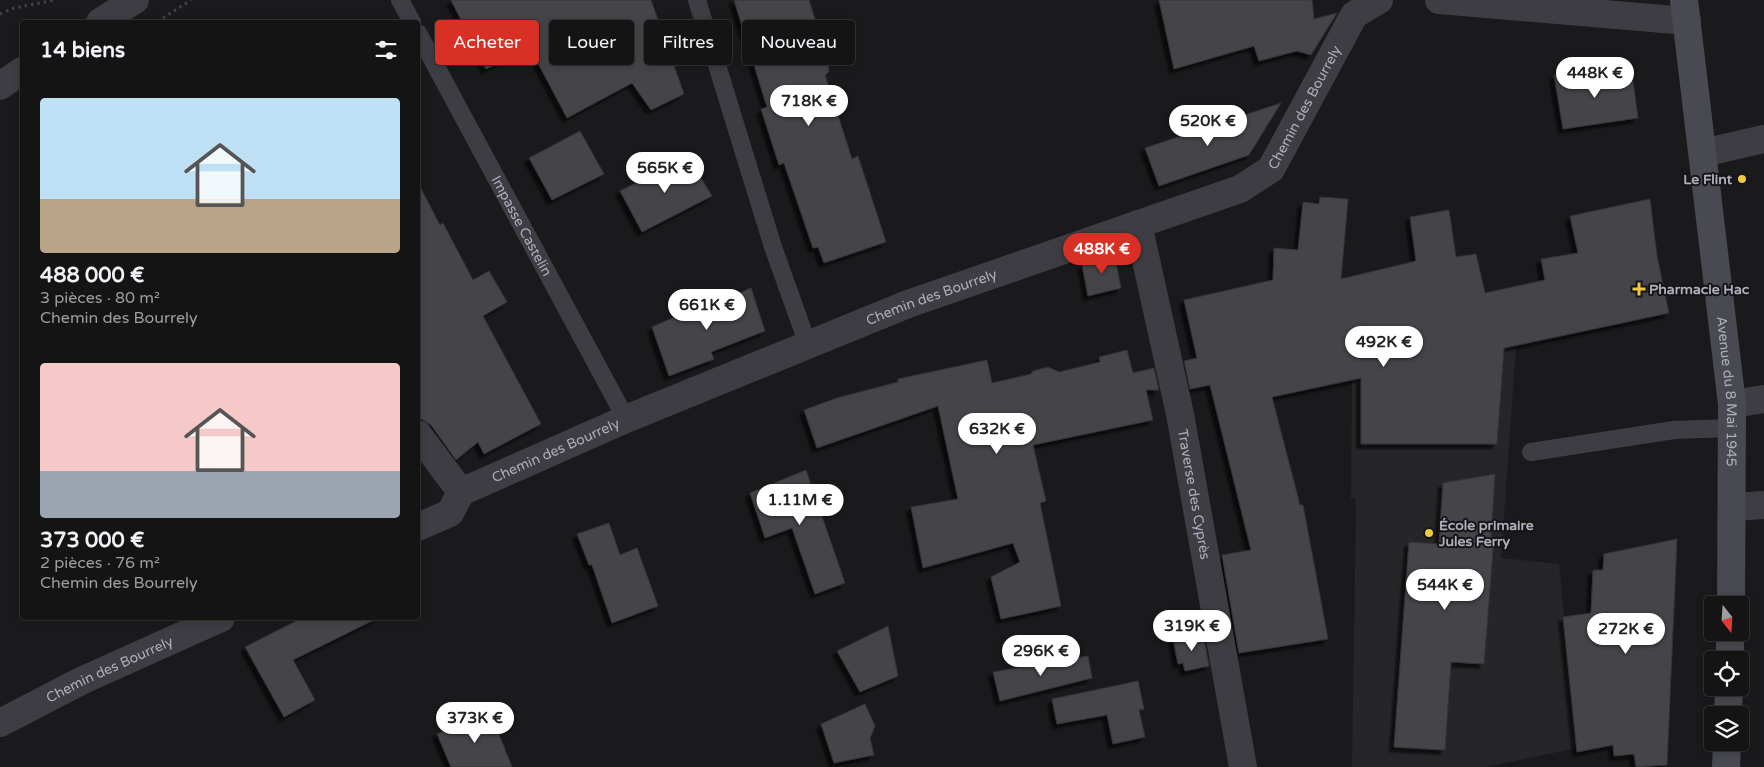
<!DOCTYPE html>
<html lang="fr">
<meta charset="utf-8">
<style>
:root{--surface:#141415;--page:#1d1d1e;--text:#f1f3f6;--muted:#9d9ea0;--line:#333334;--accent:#d93025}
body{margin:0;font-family:"Varela Round",sans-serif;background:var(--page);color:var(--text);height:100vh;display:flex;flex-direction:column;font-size:19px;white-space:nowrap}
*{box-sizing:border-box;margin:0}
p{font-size:16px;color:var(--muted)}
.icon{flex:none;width:28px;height:28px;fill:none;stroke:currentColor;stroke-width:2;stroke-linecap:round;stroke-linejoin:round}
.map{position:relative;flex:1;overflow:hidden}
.side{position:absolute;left:20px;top:20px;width:400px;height:600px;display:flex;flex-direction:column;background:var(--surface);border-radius:5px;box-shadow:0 2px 8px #0003,0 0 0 1px var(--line)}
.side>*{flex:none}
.banner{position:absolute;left:435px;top:20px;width:475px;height:45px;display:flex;gap:10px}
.needle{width:32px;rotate:163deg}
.tools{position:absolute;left:1704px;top:596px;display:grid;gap:10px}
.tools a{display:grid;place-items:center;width:45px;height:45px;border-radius:5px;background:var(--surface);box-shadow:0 2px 8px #0003,0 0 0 1px var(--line);font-size:25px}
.price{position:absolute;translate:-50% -42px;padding:0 11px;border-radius:18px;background:#fff;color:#222;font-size:16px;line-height:32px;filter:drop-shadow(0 1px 2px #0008)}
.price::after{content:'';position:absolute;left:50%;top:30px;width:15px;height:11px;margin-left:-8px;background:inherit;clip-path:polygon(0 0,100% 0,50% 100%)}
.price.current{background:var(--accent);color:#fff}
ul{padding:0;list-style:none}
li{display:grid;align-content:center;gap:10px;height:265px;padding:0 20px}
li span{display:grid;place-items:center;height:155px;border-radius:5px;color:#555}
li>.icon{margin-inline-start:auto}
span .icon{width:90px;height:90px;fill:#fffc;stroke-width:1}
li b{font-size:21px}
h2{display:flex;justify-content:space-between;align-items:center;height:60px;padding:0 20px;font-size:21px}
.chip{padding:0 18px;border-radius:5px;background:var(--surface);box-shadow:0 2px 8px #0003,0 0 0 1px var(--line);font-size:18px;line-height:45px}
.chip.current{background:var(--accent);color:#fff}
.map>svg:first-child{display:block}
.built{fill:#262629}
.building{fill:#444449;stroke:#353438;filter:url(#shadow)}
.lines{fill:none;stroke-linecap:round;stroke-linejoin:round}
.path{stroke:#414248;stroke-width:3;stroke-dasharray:2.5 4;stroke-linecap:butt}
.service{stroke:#3d3d43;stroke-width:18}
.minor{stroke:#3d3d43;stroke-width:28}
.secondary{stroke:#494a51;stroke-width:28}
.poi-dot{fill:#efc93f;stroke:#151517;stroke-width:2}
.labels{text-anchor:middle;stroke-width:4;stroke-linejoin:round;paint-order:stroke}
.street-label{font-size:14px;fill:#adafbb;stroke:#151517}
.poi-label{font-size:14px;font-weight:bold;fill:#adafbb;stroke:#151517;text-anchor:start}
</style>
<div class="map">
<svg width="1764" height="767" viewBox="0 0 1764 767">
<defs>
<filter id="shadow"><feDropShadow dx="-4.5" dy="4.5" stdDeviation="1" flood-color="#0009"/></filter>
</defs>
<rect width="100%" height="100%" fill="#1a1a1c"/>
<!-- built -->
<polygon class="built" points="1516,346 1501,558 1559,564 1577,748 1485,767 1352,767 1356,508 1355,498 1351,499 1352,380"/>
<!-- building -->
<g class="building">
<polygon points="451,0 651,0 684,94 651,110 632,83 567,118 530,48 486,69"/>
<polygon points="734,0 809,0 827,58 829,72 825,75 852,159 858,156 886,242 824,263 818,247 813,248 784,163 779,165 761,109 767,107"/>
<polygon points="1159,0 1312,0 1314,19 1337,13 1311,55 1297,51 1259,61 1254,46 1174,69"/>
<polygon points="1632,74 1638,118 1563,129 1554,75"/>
<polygon points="1281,103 1249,155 1159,186 1145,148"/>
<polygon points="580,131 604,174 552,200 529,158"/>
<polygon points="688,157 712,196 642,232 620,191"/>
<polygon points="418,183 440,225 443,223 473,280 489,271 507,302 483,316 541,424 484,454 478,442 456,460 431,425 418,417"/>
<polygon points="1320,197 1348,199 1341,279 1416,261 1410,217 1449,210 1456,257 1476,254 1485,293 1545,280 1541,259 1578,253 1570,216 1650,199 1657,256 1669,313 1504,348 1497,444 1361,444 1361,378 1272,397 1300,505 1303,505 1328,639 1239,653 1222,555 1251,550 1210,385 1190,389 1184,361 1197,358 1184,300 1273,280 1274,248 1298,250 1303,202 1319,204"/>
<polygon points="1114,252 1121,288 1088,296 1082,265"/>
<polygon points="751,288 765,331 711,352 714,359 669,376 652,327 693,309 694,313"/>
<polygon points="1127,350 1133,373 1154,368 1159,390 1146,390 1153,420 1033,445 1046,501 1040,503 1061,606 1001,619 991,577 1020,562 1013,543 923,568 911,507 958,499 938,406 817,448 804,410 837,398 898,382 898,379 987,360 992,383 1031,374 1033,371 1048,367 1059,372 1100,362 1099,357"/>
<polygon points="806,470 845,583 815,594 792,528 765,538 750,493"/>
<polygon points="1495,474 1491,537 1494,538 1484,664 1451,662 1445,750 1394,747 1409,542 1439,544 1443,483"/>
<polygon points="609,523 620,555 637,548 658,606 612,623 592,565 589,565 577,534"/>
<polygon points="1677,539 1667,765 1636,767 1634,754 1614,756 1613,745 1577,752 1563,617 1591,613 1593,570 1603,570 1604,554"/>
<polygon points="302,618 378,618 293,660 315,700 284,717 245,647"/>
<polygon points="888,626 898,676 860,692 837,651"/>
<polygon points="1203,633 1209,666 1185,671 1183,663 1178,664 1173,639"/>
<polygon points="1088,656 1092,678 1000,701 993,672"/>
<polygon points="1138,681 1144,709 1139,710 1145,737 1113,744 1107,715 1057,724 1052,699"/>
<polygon points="865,704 875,726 870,738 874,755 834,763 821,724"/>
<polygon points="490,712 512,767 451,767 437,734"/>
</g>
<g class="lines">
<!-- path -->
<g class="path">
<polyline points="0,14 14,8 55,0"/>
<polyline points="163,18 191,0"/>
</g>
<!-- service -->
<g class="service">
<polyline points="400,0 412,22"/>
<polyline points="697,0 773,247 808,345"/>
<path id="s1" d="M418 33 626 419"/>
<polyline points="1531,452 1674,430 1731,428"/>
</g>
<!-- minor -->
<g class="minor">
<polyline points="1439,0 1687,21"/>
<polyline points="100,22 135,0"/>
<polyline points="0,86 22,71"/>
<polyline points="1703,153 1764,139"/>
<path id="s2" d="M1138 224 1180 414 1243 767"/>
<polyline points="1732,404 1764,399"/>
<polyline points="418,434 461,492"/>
<polyline points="1733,507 1764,505"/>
<path id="s3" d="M418 527 450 513 461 492 626 419 908 304 1240 189 1271 169 1354 15 1379 0"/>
<path id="s4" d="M0 723 81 681 221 618"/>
</g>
<!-- secondary -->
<g class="secondary">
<path id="s5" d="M1684 0 1732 404 1731 605"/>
<polyline points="1730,660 1730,632"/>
<polyline points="1728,715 1729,688"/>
<polyline points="1726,767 1727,742"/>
</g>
</g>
<!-- markers -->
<g class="poi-dot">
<circle cx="1742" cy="179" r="5"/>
<path d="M1636.5 281.5h5v5h5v5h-5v5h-5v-5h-5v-5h5z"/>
<circle cx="1429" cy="533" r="5"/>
</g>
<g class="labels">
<!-- street labels -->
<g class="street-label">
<text dy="5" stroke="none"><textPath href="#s3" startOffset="1002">Chemin des Bourrely</textPath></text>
<text dy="5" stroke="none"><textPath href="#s1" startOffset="219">Impasse Castelin</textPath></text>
<text dy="5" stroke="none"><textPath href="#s3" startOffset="568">Chemin des Bourrely</textPath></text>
<text dy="5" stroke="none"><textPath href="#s5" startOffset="394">Avenue du 8 Mai 1945</textPath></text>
<text dy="5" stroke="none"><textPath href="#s3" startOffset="162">Chemin des Bourrely</textPath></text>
<text dy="5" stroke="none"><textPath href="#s2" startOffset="276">Traverse des Cyprès</textPath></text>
<text dy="5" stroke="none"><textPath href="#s4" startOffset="122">Chemin des Bourrely</textPath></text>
</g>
<!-- poi labels -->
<g class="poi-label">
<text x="1732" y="184" text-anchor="end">Le Flint</text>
<text x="1649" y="294">Pharmacie Hac</text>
<text x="1439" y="530">École primaire<tspan x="1439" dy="16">Jules Ferry</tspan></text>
</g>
</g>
</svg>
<div class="tools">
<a><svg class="needle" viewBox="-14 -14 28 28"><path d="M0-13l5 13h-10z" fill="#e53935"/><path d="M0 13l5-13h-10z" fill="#9d9ea0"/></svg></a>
<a><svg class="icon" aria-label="locate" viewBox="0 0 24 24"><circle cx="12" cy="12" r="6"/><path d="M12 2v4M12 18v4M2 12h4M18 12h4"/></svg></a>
<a><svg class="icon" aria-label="layers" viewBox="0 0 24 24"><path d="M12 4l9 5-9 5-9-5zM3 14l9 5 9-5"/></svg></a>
</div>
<b class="price" style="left:1595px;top:99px">448K €</b>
<b class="price" style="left:809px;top:127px">718K €</b>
<b class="price" style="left:1208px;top:147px">520K €</b>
<b class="price" style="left:665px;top:194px">565K €</b>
<b class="price current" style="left:1102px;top:275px">488K €</b>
<b class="price" style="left:707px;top:331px">661K €</b>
<b class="price" style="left:1384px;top:368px">492K €</b>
<b class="price" style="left:997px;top:455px">632K €</b>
<b class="price" style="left:800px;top:526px">1.11M €</b>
<b class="price" style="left:1445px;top:611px">544K €</b>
<b class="price" style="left:1192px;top:652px">319K €</b>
<b class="price" style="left:1626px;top:655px">272K €</b>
<b class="price" style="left:1041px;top:677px">296K €</b>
<b class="price" style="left:475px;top:744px">373K €</b>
<div class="banner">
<a class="chip current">Acheter</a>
<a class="chip">Louer</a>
<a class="chip">Filtres</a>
<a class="chip">Nouveau</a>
</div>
<section class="side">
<h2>14 biens<svg class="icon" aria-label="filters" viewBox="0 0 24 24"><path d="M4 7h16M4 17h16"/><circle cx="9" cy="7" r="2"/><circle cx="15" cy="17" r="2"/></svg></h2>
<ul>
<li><span style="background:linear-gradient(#bfe0f5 65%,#b9a48a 0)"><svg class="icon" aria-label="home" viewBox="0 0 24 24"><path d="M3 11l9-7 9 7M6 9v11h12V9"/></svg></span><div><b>488 000 €</b><p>3 pièces · 80 m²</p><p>Chemin des Bourrely</p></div></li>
<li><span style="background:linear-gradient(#f6c9c9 70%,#9aa5b1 0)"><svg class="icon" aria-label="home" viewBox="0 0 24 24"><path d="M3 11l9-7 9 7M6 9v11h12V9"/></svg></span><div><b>373 000 €</b><p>2 pièces · 76 m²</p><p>Chemin des Bourrely</p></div></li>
</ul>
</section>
</div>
